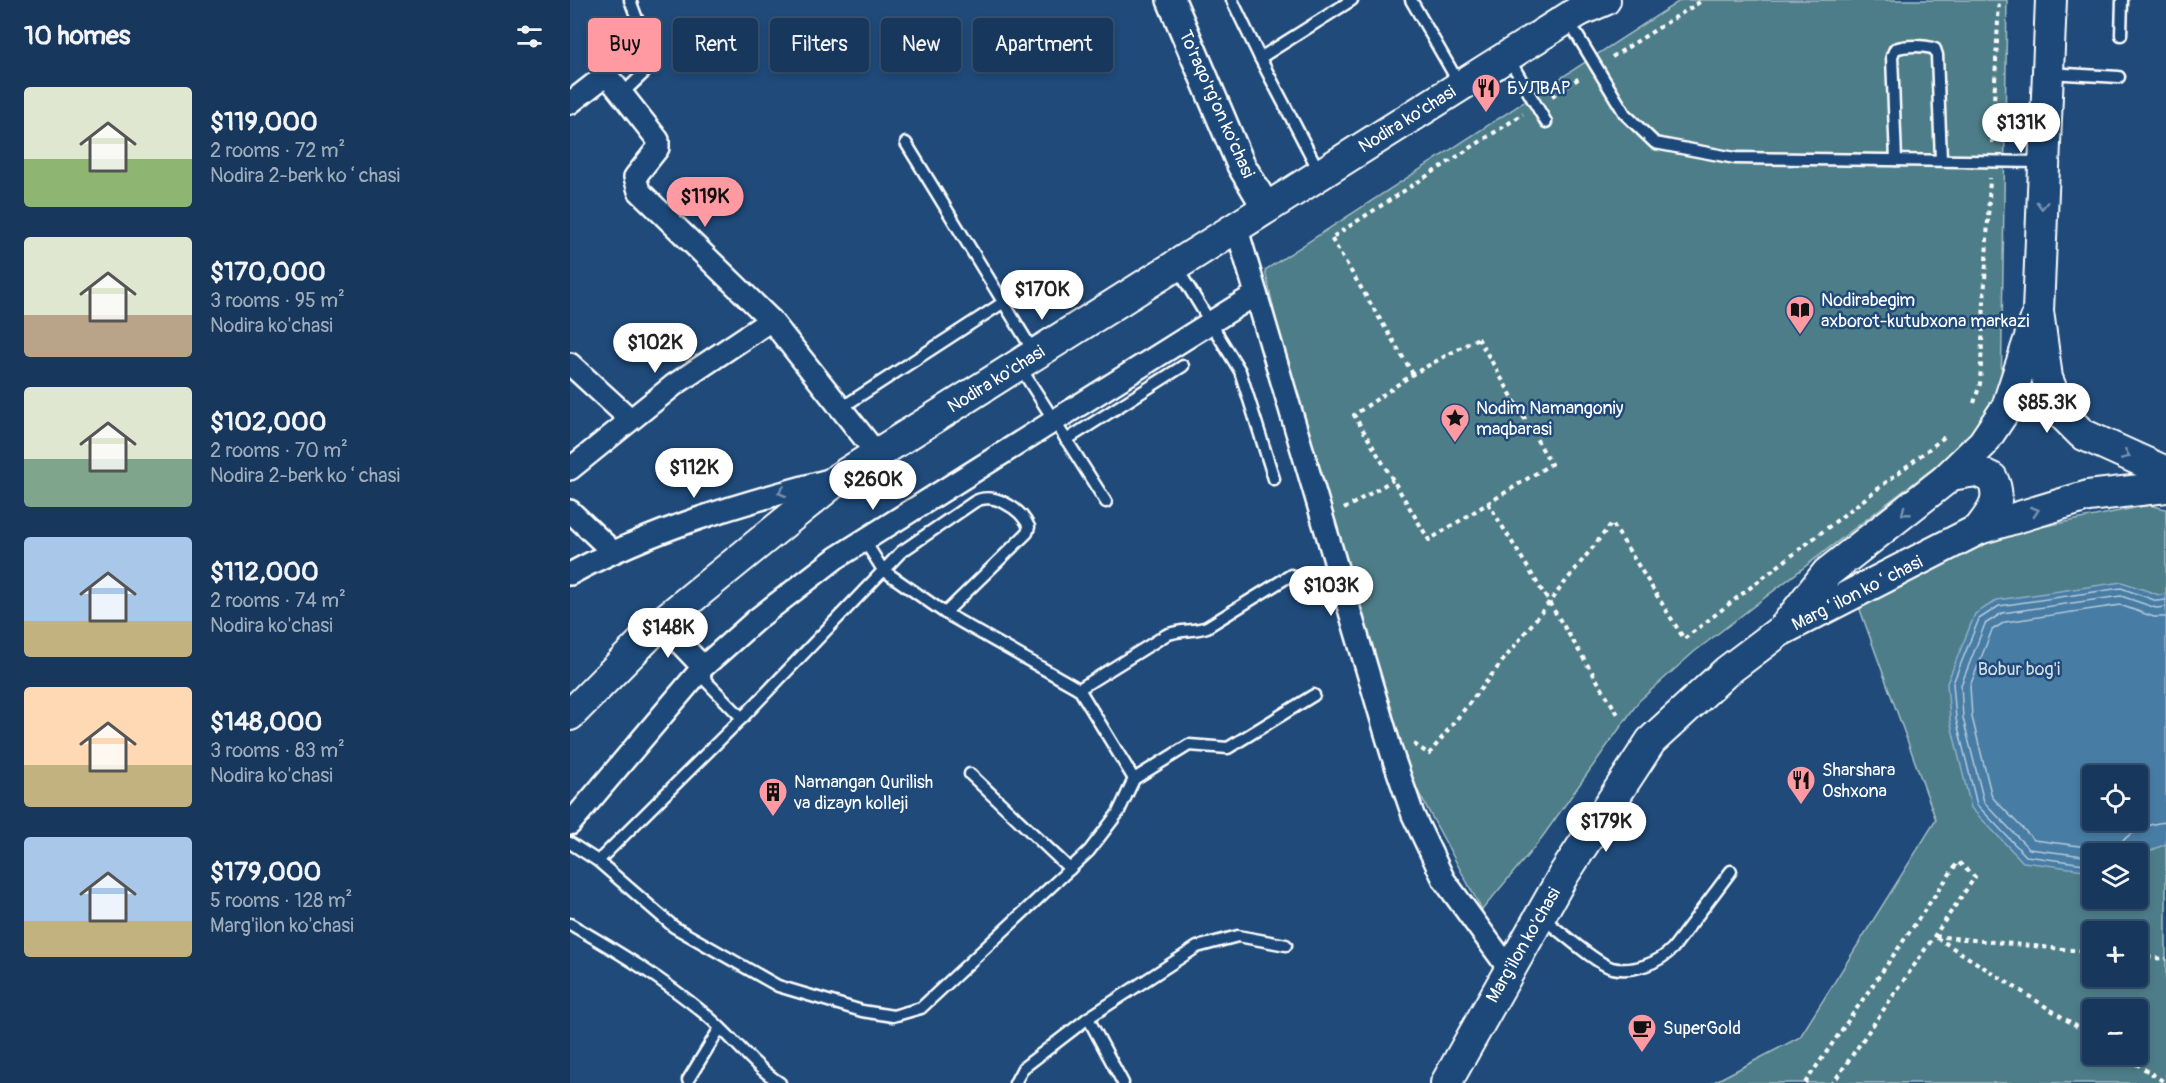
<!DOCTYPE html>
<meta charset="utf-8">
<style>
:root{--surface:#17385c;--page:#244365;--text:#f1f3f6;--muted:#9eacbb;--line:#365272;--accent:#ff9aa2}
body{margin:0;font-family:Pangolin,sans-serif;background:var(--page);color:var(--text);height:100vh;display:flex;flex-direction:column;font-size:22px;white-space:nowrap}
*{box-sizing:border-box;margin:0}
p{font-size:20px;color:var(--muted)}
.icon{flex:none;width:33px;height:33px;fill:none;stroke:currentColor;stroke-width:2;stroke-linecap:round;stroke-linejoin:round}
.map{position:relative;flex:1;overflow:hidden}
.drawer{display:flex;flex-direction:column;background:var(--surface);width:570px}
.drawer>*{flex:none}
.banner{position:absolute;left:18px;top:18px;width:570px;height:54px;display:flex;gap:12px}
.tools{position:absolute;left:1512px;top:765px;display:grid;gap:12px}
.tools a{display:grid;place-items:center;width:66px;height:66px;border-radius:6px;background:var(--surface);box-shadow:0 3px 9px #0003,0 0 0 2px var(--line);font-size:30px}
.price{position:absolute;translate:-50% -51px;padding:0 14px;border-radius:21px;background:#fff;color:#222;font-size:20px;line-height:39px;filter:drop-shadow(0 2px 3px #0008)}
.price::after{content:'';position:absolute;left:50%;top:36px;width:18px;height:14px;margin-left:-9px;background:inherit;clip-path:polygon(0 0,100% 0,50% 100%)}
.price.selected{background:var(--accent);color:#111}
ul{padding:0;list-style:none}
li{display:flex;align-items:center;gap:18px;height:150px;padding:0 24px}
li span{display:grid;place-items:center;flex:none;width:168px;height:120px;border-radius:6px;color:#555}
li>.icon{margin-inline-start:auto}
span .icon{width:72px;height:72px;fill:#fffc;stroke-width:1}
li b{font-size:26px}
h2{display:flex;justify-content:space-between;align-items:center;height:72px;padding:0 24px;font-size:26px}
.chip{padding:0 21px;border-radius:6px;background:var(--surface);box-shadow:0 3px 9px #0003,0 0 0 2px var(--line);font-size:21px;line-height:54px}
.chip.selected{background:var(--accent);color:#111}
main{display:flex;flex:1;min-height:0}
.map>svg:first-child{display:block}
.green{fill:#4d7d88;stroke:#a6bec4;stroke-width:1.5;fill-rule:evenodd}
.water{fill:#477ba4;stroke:#91b0c8;stroke-width:1.5;fill-rule:evenodd}
.lines{fill:none;stroke-linecap:round;stroke-linejoin:round}
.shore{stroke:#b5cadb;stroke-width:1.5}
.service-casing{stroke:#fff;stroke-width:15}
.minor-casing{stroke:#fff;stroke-width:26}
.tertiary-casing{stroke:#fff;stroke-width:32}
.secondary-casing{stroke:#fff;stroke-width:34}
.path{stroke:#fff;stroke-width:4;stroke-dasharray:4.5 4.5;stroke-linecap:butt}
.service{stroke:#1f4a7a;stroke-width:10}
.minor{stroke:#1f4a7a;stroke-width:21}
.tertiary{stroke:#1f4a7a;stroke-width:27}
.secondary{stroke:#1f4a7a;stroke-width:30}
.oneway{stroke:#7992af}
.labels{text-anchor:middle;stroke-width:5;stroke-linejoin:round;paint-order:stroke}
.poi-label{font-size:18px;fill:#fff;stroke:#1f4a7a;text-anchor:start}
.street-label{font-size:18px;fill:#fff;stroke:#1f4a7a}
.park-label{font-size:18px;fill:#d2dee1;stroke:#1f4a7a}
</style>
<main>
<section class="drawer">
<h2>10 homes<svg class="icon" aria-label="filters" viewBox="0 0 24 24"><path d="M4 7h16M4 17h16"/><circle cx="9" cy="7" r="2"/><circle cx="15" cy="17" r="2"/></svg></h2>
<ul>
<li><span style="background:linear-gradient(#dfe7d0 60%,#8fb573 0)"><svg class="icon" aria-label="home" viewBox="0 0 24 24"><path d="M3 11l9-7 9 7M6 9v11h12V9"/></svg></span><div><b>$119,000</b><p>2 rooms · 72 m²</p><p>Nodira 2-berk koʻchasi</p></div></li>
<li><span style="background:linear-gradient(#dfe7d0 65%,#b9a48a 0)"><svg class="icon" aria-label="home" viewBox="0 0 24 24"><path d="M3 11l9-7 9 7M6 9v11h12V9"/></svg></span><div><b>$170,000</b><p>3 rooms · 95 m²</p><p>Nodira ko'chasi</p></div></li>
<li><span style="background:linear-gradient(#dfe7d0 60%,#7fa58c 0)"><svg class="icon" aria-label="home" viewBox="0 0 24 24"><path d="M3 11l9-7 9 7M6 9v11h12V9"/></svg></span><div><b>$102,000</b><p>2 rooms · 70 m²</p><p>Nodira 2-berk koʻchasi</p></div></li>
<li><span style="background:linear-gradient(#a9c7e8 70%,#c2b280 0)"><svg class="icon" aria-label="home" viewBox="0 0 24 24"><path d="M3 11l9-7 9 7M6 9v11h12V9"/></svg></span><div><b>$112,000</b><p>2 rooms · 74 m²</p><p>Nodira ko'chasi</p></div></li>
<li><span style="background:linear-gradient(#ffd9b3 65%,#c2b280 0)"><svg class="icon" aria-label="home" viewBox="0 0 24 24"><path d="M3 11l9-7 9 7M6 9v11h12V9"/></svg></span><div><b>$148,000</b><p>3 rooms · 83 m²</p><p>Nodira ko'chasi</p></div></li>
<li><span style="background:linear-gradient(#a9c7e8 70%,#c2b280 0)"><svg class="icon" aria-label="home" viewBox="0 0 24 24"><path d="M3 11l9-7 9 7M6 9v11h12V9"/></svg></span><div><b>$179,000</b><p>5 rooms · 128 m²</p><p>Marg'ilon ko'chasi</p></div></li>
</ul>
</section>
<div class="map">
<svg width="1596" height="1083" viewBox="0 0 1596 1083">
<rect width="100%" height="100%" fill="#1f4a7a"/>
<filter id="ink" filterUnits="userSpaceOnUse"><feTurbulence type="fractalNoise" baseFrequency=".0167" numOctaves="2"/><feDisplacementMap in="SourceGraphic" scale="12" xChannelSelector="R" yChannelSelector="G"/><feConvolveMatrix kernelMatrix="1 2 1 2 8 2 1 2 1" color-interpolation-filters="sRGB"/></filter>
<g filter="url(#ink)">
<!-- green -->
<g class="green">
<polygon points="1111,0 1437,0 1431,399 1410,432 1124,652 1069,701 968,843 912,910 843,782 770,557 711,343 695,270"/>
<path d="M1579 505 1596 509V1083H1142L1230 1037 1366 820 1288 604 1422 537ZM1522 776H1568V820H1522ZM1522 854H1568V898H1522ZM1522 932H1568V976H1522ZM1522 1010H1568V1054H1522Z"/>
</g>
<!-- water -->
<path class="water" d="M1552 582 1589 595 1596 594V844L1568 856V854H1522V871L1453 862 1401 808 1380 720 1377 683 1405 614 1427 600ZM1522 776H1568V820H1522Z"/>
<g class="lines">
<!-- shore -->
<g class="shore">
<polyline points="1536,854 1525,848 1464,840 1422,797 1402,717 1400,686 1422,630 1435,622 1550,605 1584,617 1596,617"/>
<path d="M1545 854C1550 835 1578 823 1596 822"/>
<polyline points="1522,857 1459,849 1414,802 1393,718 1391,685 1415,624 1432,613 1551,596 1586,608 1596,607"/>
<polyline points="1522,865 1456,856 1407,805 1386,719 1383,683 1409,619 1429,606 1551,588 1587,601 1596,600"/>
</g>
<!-- service casing -->
<g class="service-casing">
<g id="service">
<polyline points="662,0 690,58"/>
<polyline points="841,0 890,85"/>
<polyline points="998,20 1055,114 1085,143 1165,158 1474,162"/>
<polyline points="1551,35 1552,0"/>
<polyline points="939,59 976,122"/>
<polyline points="1478,73 1549,77"/>
<polyline points="52,94 75,72 82,59 60,0"/>
<polyline points="336,143 465,354"/>
<path d="M1326 160 1322 56 1325 49C1335 45 1354 45 1365 49L1367 55 1371 160"/>
<polyline points="750,173 690,58 782,0"/>
<polyline points="607,268 670,371 704,479"/>
<polyline points="450,367 536,502"/>
<polyline points="271,408 434,302"/>
<polyline points="496,440 613,366"/>
<path d="M294 540 313 570 375 613 509 689 596 635C610 629 623 632 637 627L721 575"/>
<polyline points="133,667 136,681 172,718"/>
<polyline points="509,689 564,779 619,745 658,748 744,695"/>
<polyline points="400,774 500,869"/>
<polyline points="0,843 28,861 104,927 208,986 292,1011 323,1016 351,1008 519,851 548,813 564,779"/>
<path d="M28 861 172 718 331 552 404 502C422 491 451 508 459 527L457 533 375 613"/>
<path d="M972 918C988 929 1025 963 1042 968 1063 973 1089 963 1103 948L1161 871"/>
<path d="M0 924C47 951 93 979 135 1014 162 1036 181 1064 210 1083"/>
<polyline points="518,1018 553,1083"/>
<polyline points="118,1080 150,1028"/>
<polyline points="445,1083 453,1068 518,1018 627,947 668,936 716,945"/>
</g>
</g>
<!-- minor casing -->
<g class="minor-casing">
<g id="minor">
<polyline points="0,103 32,78 38,78 44,84 88,140 88,148 65,177 69,191 201,320 307,454"/>
<polyline points="666,226 822,754 843,815 874,880 939,969"/>
<polyline points="0,364 60,419"/>
<polyline points="0,469 104,385 201,320"/>
<polyline points="0,511 42,551"/>
<path d="M0 574C82 529 172 503 263 479"/>
<polyline points="91,623 133,667"/>
<polyline points="0,824 133,667 187,619 266,558 686,294"/>
</g>
</g>
<!-- tertiary casing -->
<g class="tertiary-casing">
<polyline id="tertiary" points="601,0 671,165 696,207"/>
</g>
<!-- secondary casing -->
<g class="secondary-casing">
<g id="secondary">
<polyline points="1019,0 1009,11 1035,0"/>
<polyline points="1481,0 1468,311 1477,378 1491,413 1512,434 1596,472"/>
<path d="M1381 475 1406 471 1422 478C1433 500 1422 512 1409 529"/>
<polyline points="1216,625 1257,573 1375,480 1413,443 1437,407 1466,319"/>
<polyline points="0,715 91,623 269,478 1009,11"/>
<polyline points="876,1083 994,874 1081,741 1157,671 1210,631 1409,529 1518,496 1596,487"/>
</g>
</g>
<!-- path -->
<g class="path">
<polyline points="1042,57 1133,0"/>
<polyline points="982,96 1011,77"/>
<polyline points="1422,143 1429,0"/>
<polygon points="908,338 981,464 859,540 784,415 843,374"/>
<polyline points="843,374 761,238 953,114"/>
<polyline points="1404,403 1410,384 1420,178"/>
<polyline points="918,503 1049,716"/>
<polyline points="774,509 823,480"/>
<polyline points="844,744 859,754 1042,523 1114,639 1377,435"/>
<polyline points="1522,952 1364,936 1522,1036"/>
<polyline points="1568,956 1596,959"/>
<polyline points="1551,1054 1596,1083"/>
<polyline points="1235,1083 1388,862 1405,877 1263,1083"/>
</g>
<!-- service -->
<use href="#service" class="service"/>
<!-- minor -->
<use href="#minor" class="minor"/>
<!-- tertiary -->
<use href="#tertiary" class="tertiary"/>
<!-- secondary -->
<use href="#secondary" class="secondary"/>
</g>
<!-- one-way arrows -->
<defs><path id="oneway-chevron" d="M-2-3.5L2.5 0L-2 3.5" fill="none" stroke-width="1.6" stroke-linecap="round" stroke-linejoin="round" transform="scale(1.5)"/></defs>
<g class="oneway">
<use href="#oneway-chevron" transform="translate(1472 205) rotate(92)"/>
<use href="#oneway-chevron" transform="translate(1556 455) rotate(23)"/>
<use href="#oneway-chevron" transform="translate(212 492) rotate(166)"/>
<use href="#oneway-chevron" transform="translate(1465 511) rotate(-18)"/>
<use href="#oneway-chevron" transform="translate(1335 512) rotate(142)"/>
</g>
</g>
<!-- icons -->
<defs>
<g id="restaurant-pin" transform="scale(1.5)"><path d="M0 17L-7.5 6A9.5 9.5 0 1 1 7.5 6Z" fill="#ff9aa2" stroke="#1f4a7a"/><path d="M-5-6h1v4h1v-4h1v4h1v-4h1v5L-1.5 .5V6h-2V.5L-5-1ZM5-6V6H3V1.5H1.5Q1.5-4 5-6Z" fill="#111"/></g>
<g id="library-pin" transform="scale(1.5)"><path d="M0 17L-7.5 6A9.5 9.5 0 1 1 7.5 6Z" fill="#ff9aa2" stroke="#1f4a7a"/><path d="M-6-4Q-3-5.5-.7-3.5V5Q-3 3-6 4ZM6-4Q3-5.5 .7-3.5V5Q3 3 6 4Z" fill="#111"/></g>
<g id="sight-pin" transform="scale(1.5)"><path d="M0 17L-7.5 6A9.5 9.5 0 1 1 7.5 6Z" fill="#ff9aa2" stroke="#1f4a7a"/><path d="M0-6L1.8-2.2L6-1.7L2.9 1.2L3.7 5.4L0 3.3L-3.7 5.4L-2.9 1.2L-6-1.7L-1.8-2.2Z" fill="#111"/></g>
<g id="building-pin" transform="scale(1.5)"><path d="M0 17L-7.5 6A9.5 9.5 0 1 1 7.5 6Z" fill="#ff9aa2" stroke="#1f4a7a"/><path d="M-4-6H4V6H1V3H-1V6H-4ZM-2.5-4.3h1.7v1.8h-1.7ZM.8-4.3h1.7v1.8H.8ZM-2.5-1h1.7V.8h-1.7ZM.8-1h1.7V.8H.8Z" fill="#111"/></g>
<g id="cafe-pin" transform="scale(1.5)"><path d="M0 17L-7.5 6A9.5 9.5 0 1 1 7.5 6Z" fill="#ff9aa2" stroke="#1f4a7a"/><path d="M-5.5-4.5H6V0H3Q3 3.5 0 3.5H-2.5Q-5.5 3.5-5.5 0ZM3-3.2v2h1.7v-2ZM-6 4.5H4V6H-6Z" fill="#111"/></g>
</defs>
<g fill-rule="evenodd">
<use href="#restaurant-pin" x="916" y="88"/>
<use href="#library-pin" x="1230" y="310"/>
<use href="#sight-pin" x="885" y="418"/>
<use href="#restaurant-pin" x="1231" y="780"/>
<use href="#building-pin" x="203" y="792"/>
<use href="#cafe-pin" x="1072" y="1028"/>
</g>
<g class="labels">
<!-- poi labels -->
<g class="poi-label">
<text x="937" y="94">БУЛВАР</text>
<text x="1251" y="306">Nodirabegim<tspan x="1251" dy="21">axborot-kutubxona markazi</tspan></text>
<text x="906" y="414">Nodim Namangoniy<tspan x="906" dy="21">maqbarasi</tspan></text>
<text x="1252" y="776">Sharshara<tspan x="1252" dy="21">Oshxona</tspan></text>
<text x="224" y="788">Namangan Qurilish<tspan x="224" dy="21">va dizayn kolleji</tspan></text>
<text x="1093" y="1034">SuperGold</text>
</g>
<!-- street labels -->
<g class="street-label">
<text transform="translate(647 104) rotate(66)" y="6">To'raqo'rg'on ko'chasi</text>
<text transform="translate(837 119) rotate(-32)" y="6">Nodira ko'chasi</text>
<text transform="translate(426 379) rotate(-32)" y="6">Nodira ko'chasi</text>
<text transform="translate(1287 593) rotate(-27)" y="6">Margʻilon koʻchasi</text>
<text transform="translate(953 945) rotate(-60)" y="6">Marg'ilon ko'chasi</text>
</g>
<!-- park labels -->
<g class="park-label">
<text x="1449" y="675">Bobur bog'i</text>
</g>
</g>
</svg>
<div class="tools">
<a><svg class="icon" aria-label="locate" viewBox="0 0 24 24"><circle cx="12" cy="12" r="6"/><path d="M12 2v4M12 18v4M2 12h4M18 12h4"/></svg></a>
<a><svg class="icon" aria-label="layers" viewBox="0 0 24 24"><path d="M12 4l9 5-9 5-9-5zM3 14l9 5 9-5"/></svg></a>
<a>+</a>
<a>−</a>
</div>
<b class="price" style="left:1451px;top:154px">$131K</b>
<b class="price selected" style="left:135px;top:228px">$119K</b>
<b class="price" style="left:472px;top:321px">$170K</b>
<b class="price" style="left:85px;top:374px">$102K</b>
<b class="price" style="left:1477px;top:434px">$85.3K</b>
<b class="price" style="left:124px;top:499px">$112K</b>
<b class="price" style="left:303px;top:511px">$260K</b>
<b class="price" style="left:761px;top:617px">$103K</b>
<b class="price" style="left:98px;top:659px">$148K</b>
<b class="price" style="left:1036px;top:853px">$179K</b>
<div class="banner">
<a class="chip selected">Buy</a>
<a class="chip">Rent</a>
<a class="chip">Filters</a>
<a class="chip">New</a>
<a class="chip">Apartment</a>
</div>
</div>
</main>
